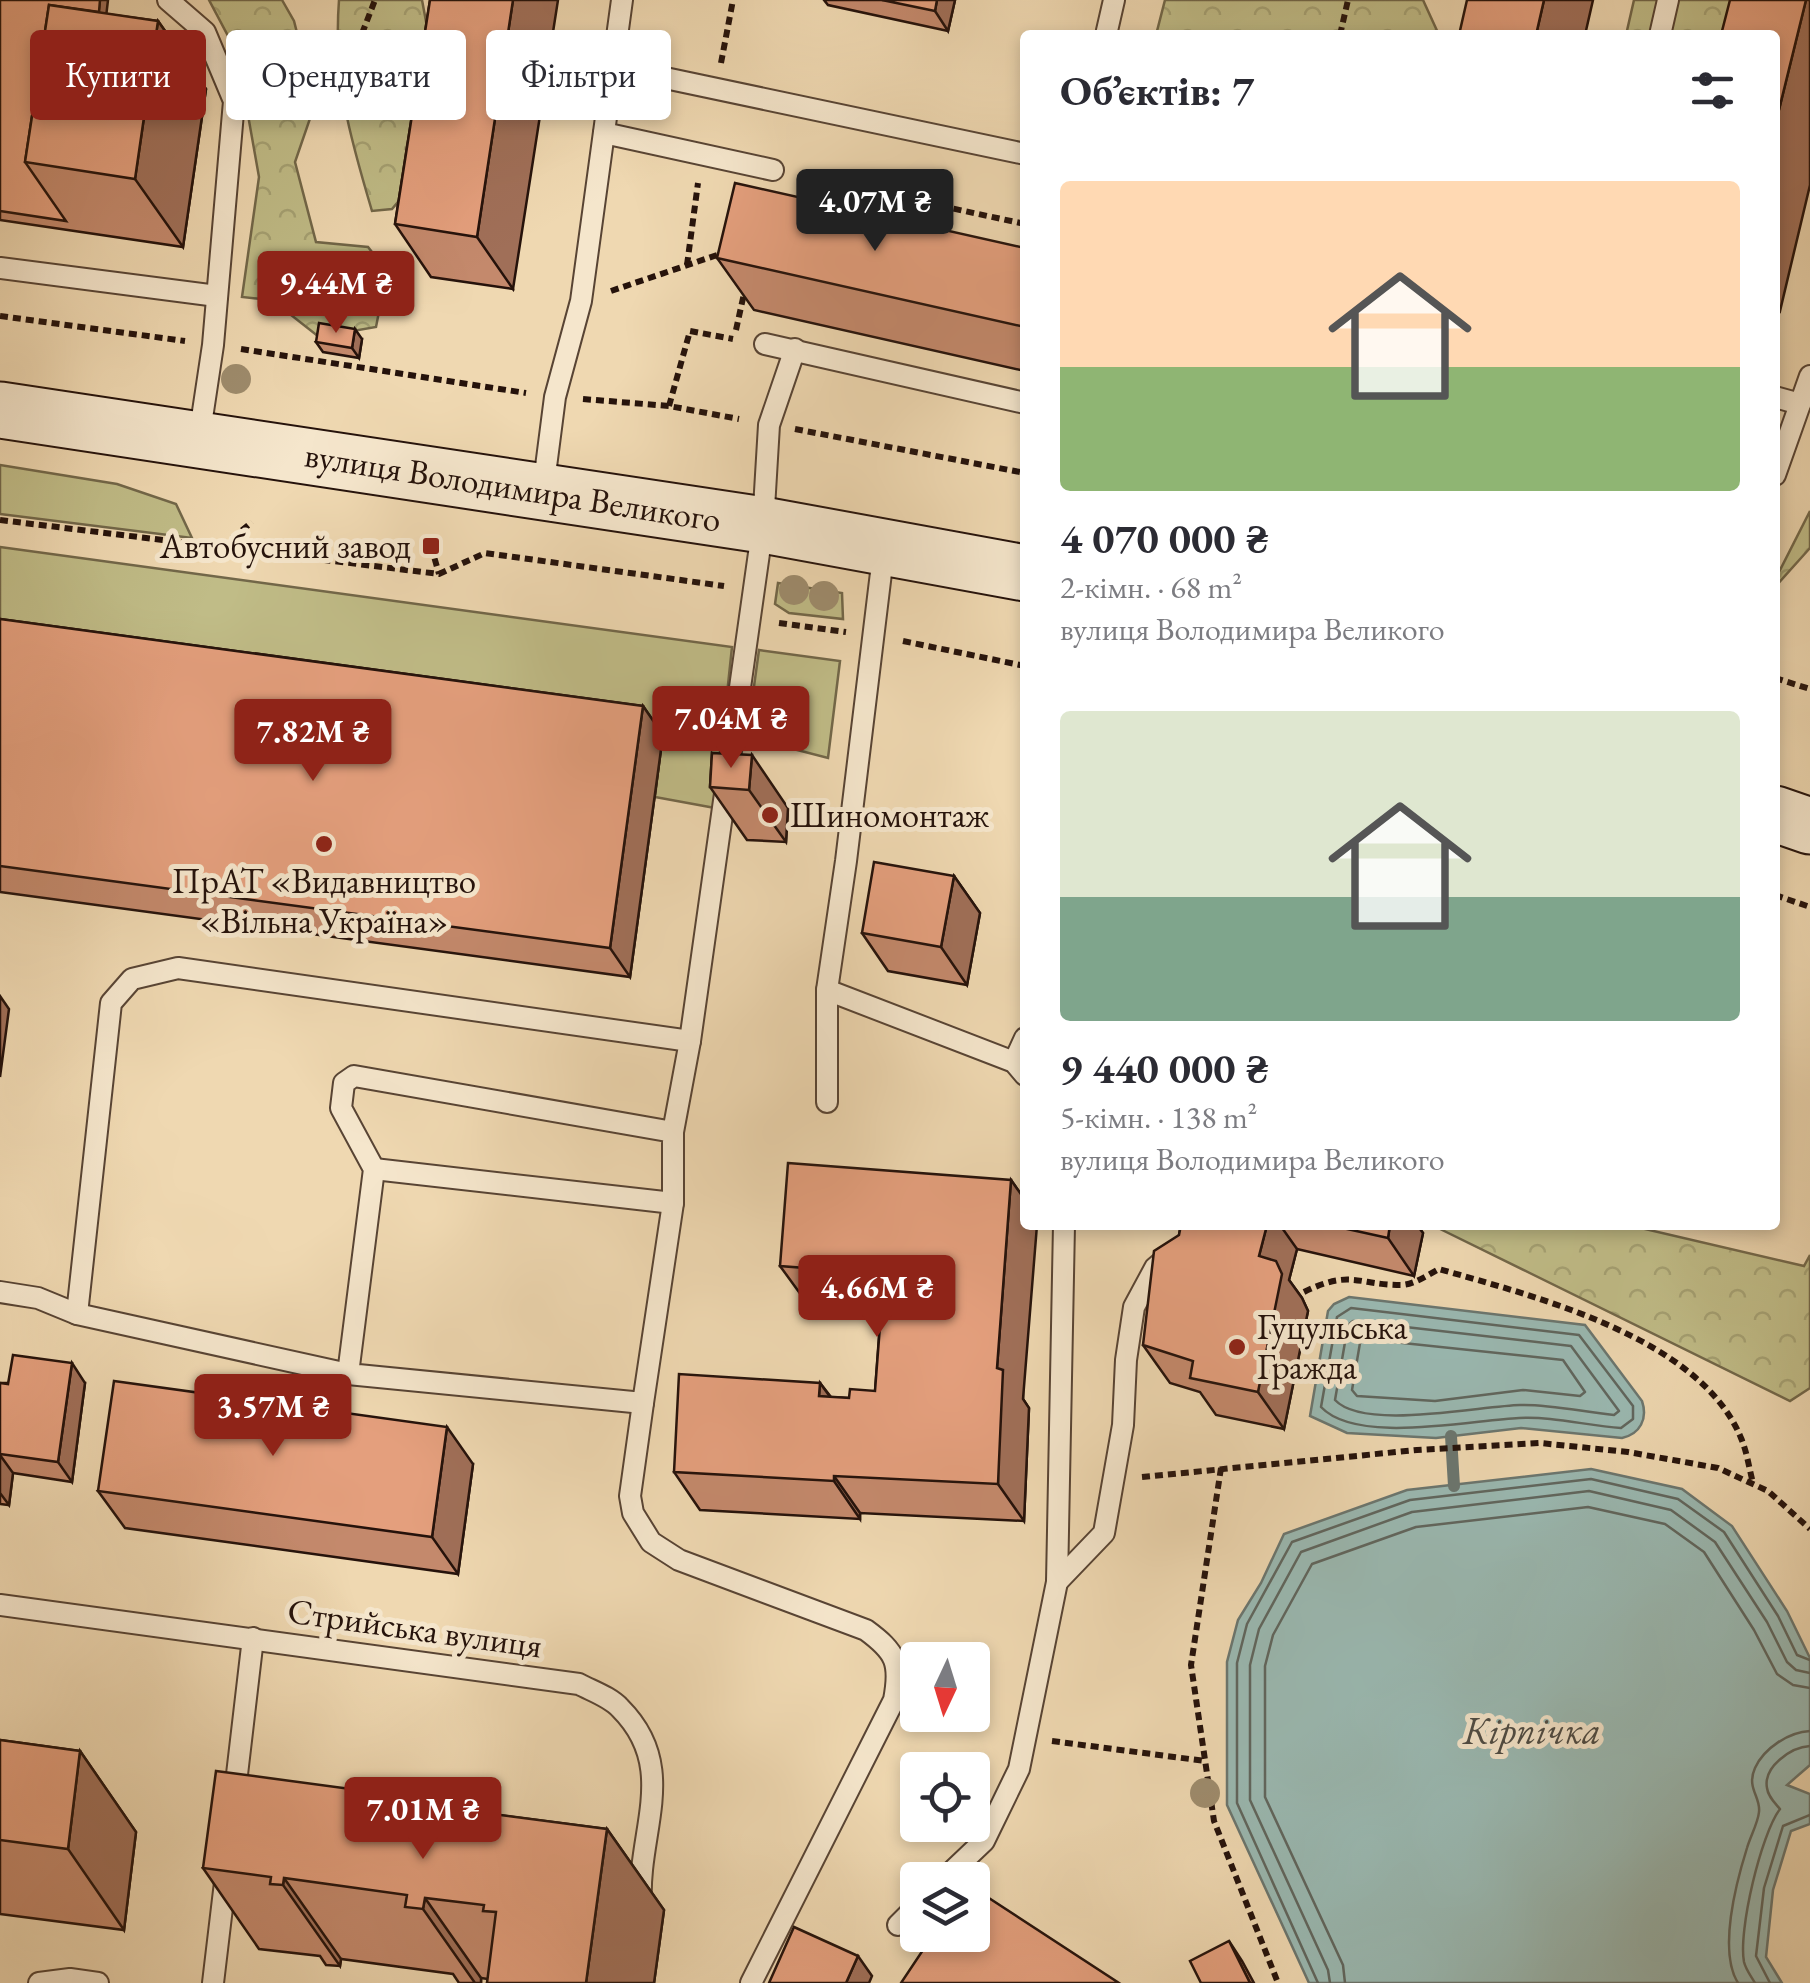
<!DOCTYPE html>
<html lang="uk">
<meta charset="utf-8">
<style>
:root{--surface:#fff;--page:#f7f7f7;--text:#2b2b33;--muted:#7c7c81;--accent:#8f2418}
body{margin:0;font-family:"EB Garamond",serif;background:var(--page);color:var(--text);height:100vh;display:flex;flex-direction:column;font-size:38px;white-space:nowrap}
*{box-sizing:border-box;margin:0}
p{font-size:32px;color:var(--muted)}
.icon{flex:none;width:55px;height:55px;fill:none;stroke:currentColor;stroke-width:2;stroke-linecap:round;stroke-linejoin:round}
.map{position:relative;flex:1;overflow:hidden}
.sheet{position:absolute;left:1020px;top:30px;width:760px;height:1200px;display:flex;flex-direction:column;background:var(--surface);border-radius:10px;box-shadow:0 5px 15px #0003}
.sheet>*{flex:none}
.banner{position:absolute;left:30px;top:30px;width:840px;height:90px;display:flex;gap:20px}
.needle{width:65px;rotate:184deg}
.controls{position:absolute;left:900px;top:1642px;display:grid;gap:20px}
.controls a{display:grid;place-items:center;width:90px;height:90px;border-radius:10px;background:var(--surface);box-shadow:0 5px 15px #0003;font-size:50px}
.price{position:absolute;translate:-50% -85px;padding:0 22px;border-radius:10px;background:var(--accent);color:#fff;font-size:32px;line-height:65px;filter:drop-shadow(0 2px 5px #0008)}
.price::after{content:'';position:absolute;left:50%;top:60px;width:30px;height:22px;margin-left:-15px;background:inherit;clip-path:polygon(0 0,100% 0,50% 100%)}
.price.on{background:#222;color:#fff}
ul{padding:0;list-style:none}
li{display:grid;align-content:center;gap:20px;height:530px;padding:0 40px}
li span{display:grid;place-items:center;height:310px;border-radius:10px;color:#555}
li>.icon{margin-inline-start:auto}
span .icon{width:180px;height:180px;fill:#fffc;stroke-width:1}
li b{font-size:42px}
h2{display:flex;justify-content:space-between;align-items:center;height:120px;padding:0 40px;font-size:42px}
.pill{padding:0 35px;border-radius:10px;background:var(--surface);box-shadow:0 5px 15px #0003;font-size:35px;line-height:90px}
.pill.on{background:var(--accent);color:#fff}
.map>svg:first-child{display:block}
.grass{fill:#c0bc87;stroke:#726749;stroke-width:2.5}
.forest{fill:url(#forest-crowns);stroke:#726749;stroke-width:2.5}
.water{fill:#9ab9b2;stroke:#6b766f;stroke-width:2.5}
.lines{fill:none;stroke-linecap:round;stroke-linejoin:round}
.shore{stroke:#60665e;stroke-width:2.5}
.stream{stroke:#6b766f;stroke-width:12}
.service-casing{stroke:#584434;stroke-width:24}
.secondary-casing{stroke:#25120b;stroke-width:59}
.path{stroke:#25120b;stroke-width:6;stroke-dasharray:8 5;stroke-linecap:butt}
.service{stroke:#f5e6cc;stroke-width:20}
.secondary{stroke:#f5e6cc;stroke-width:55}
.tree{fill:#9e8c6d}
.wall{fill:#c4896c;stroke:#25120b;stroke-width:2.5}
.shaded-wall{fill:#a06f58;stroke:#25120b;stroke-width:2.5}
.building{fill:#e49f7d;stroke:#25120b;stroke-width:2.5}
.poi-dot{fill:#8f2418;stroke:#f5e6cc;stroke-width:4}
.labels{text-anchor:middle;stroke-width:10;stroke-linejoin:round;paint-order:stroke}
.street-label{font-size:35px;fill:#25120b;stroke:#f5e6cc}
.poi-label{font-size:35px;fill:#25120b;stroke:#f5e6cc;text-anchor:start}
.water-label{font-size:38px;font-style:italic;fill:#4e4c45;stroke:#f5e6cc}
</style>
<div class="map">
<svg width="1810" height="1983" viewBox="0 0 1810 1983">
<defs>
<pattern id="forest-crowns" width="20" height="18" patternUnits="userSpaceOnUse" patternTransform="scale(2.5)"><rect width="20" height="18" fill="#c0bc87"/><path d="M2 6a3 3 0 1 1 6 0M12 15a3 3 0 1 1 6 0" fill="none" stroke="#a5a173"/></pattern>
</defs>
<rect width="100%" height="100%" fill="#efd8b1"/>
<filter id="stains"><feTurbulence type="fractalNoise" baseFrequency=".002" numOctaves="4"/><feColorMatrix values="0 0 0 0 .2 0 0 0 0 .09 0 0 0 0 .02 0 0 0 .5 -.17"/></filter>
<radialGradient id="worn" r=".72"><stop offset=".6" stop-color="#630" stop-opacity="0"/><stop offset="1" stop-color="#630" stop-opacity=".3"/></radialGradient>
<!-- grass -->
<g class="grass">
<polygon points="0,465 117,484 176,504 192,538 0,514"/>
<polygon points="0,547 732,647 715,808 655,797 663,728 0,639"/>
<polygon points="778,583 842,593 843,619 789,613 775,604"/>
<polygon points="759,650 840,661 828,758 747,737"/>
</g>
<!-- forest -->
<g class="forest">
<polygon points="209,0 282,0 294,21 315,104 295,162 316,242 368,247 387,271 376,327 319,337 272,300 242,297 259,177 237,53"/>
<path d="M339 0H422L439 91 424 171 392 209 372 211C350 137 333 79 339 0Z"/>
<polygon points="1165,0 1423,0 1439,35 1156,35"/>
<polygon points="1634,0 1741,0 1732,35 1626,35"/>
<polygon points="1810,511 1810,548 1775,587 1775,580"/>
<polygon points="1432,1225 1628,1225 1804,1266 1810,1255 1810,1388 1790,1401"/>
</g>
<!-- water -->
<g class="water">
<path d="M1349 1297 1585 1325 1642 1401C1648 1419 1640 1434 1622 1438L1521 1428 1436 1438 1347 1433 1310 1416 1328 1311 1334 1304Z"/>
<polygon points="1591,1469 1682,1489 1732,1526 1787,1611 1810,1658 1810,1765 1787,1785 1810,1794 1810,1824 1791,1831 1773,1890 1766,1957 1782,1983 1309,1983 1227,1805 1227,1662 1238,1620 1261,1583 1284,1534 1407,1490"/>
</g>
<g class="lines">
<!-- shore -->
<g class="shore">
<path d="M1351 1308 1579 1335 1633 1406V1419L1621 1428C1588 1426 1553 1416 1519 1418 1471 1420 1357 1445 1321 1407L1337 1317Z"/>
<path d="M1353 1321 1571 1346 1619 1411 1614 1415C1583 1412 1550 1404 1520 1405 1479 1406 1364 1431 1335 1400L1348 1325Z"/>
<polygon points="1365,1339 1563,1360 1585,1392 1580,1396 1523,1390 1435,1401 1357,1396 1352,1390 1360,1343"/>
<polyline points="1318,1983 1237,1803 1237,1663 1247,1624 1292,1542 1410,1500 1591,1479 1678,1499 1724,1532 1778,1616 1797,1655 1810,1660"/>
<polyline points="1330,1983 1328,1970 1250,1800 1250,1665 1259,1629 1301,1552 1412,1512 1589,1491 1671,1510 1715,1542 1767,1622 1787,1662 1796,1670 1810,1673"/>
<polyline points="1345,1983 1343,1965 1265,1797 1265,1666 1273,1635 1312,1564 1416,1527 1588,1507 1665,1524 1704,1552 1754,1630 1777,1674 1793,1685 1810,1688"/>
<path d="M1738 1983C1718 1951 1736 1883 1747 1848 1750 1837 1758 1823 1759 1812 1761 1797 1746 1788 1755 1768 1764 1748 1789 1732 1810 1731"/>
<path d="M1755 1983C1751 1976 1746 1970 1744 1962 1738 1931 1761 1834 1780 1809 1775 1803 1768 1797 1767 1788 1763 1767 1791 1747 1810 1746"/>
<polyline points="1770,1983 1756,1956 1764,1888 1783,1826 1810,1815"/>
</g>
<!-- stream -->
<polyline class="stream" points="1451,1436 1454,1486"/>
<!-- service casing -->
<g class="service-casing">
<g id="service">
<polyline points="168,0 205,32 234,101 213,345 199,438"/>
<polyline points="1106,35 1114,0"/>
<polyline points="1660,35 1668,0"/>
<polyline points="613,67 1025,154"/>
<polyline points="604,133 773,170"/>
<polyline points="0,268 217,296"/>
<polyline points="765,344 1025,403"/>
<polyline points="1775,397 1800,404"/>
<polyline points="1775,475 1810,376"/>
<polyline points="543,490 555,397 581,301 622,0"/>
<polyline points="884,548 846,861 827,990 1014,1062 1025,1075"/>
<polyline points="827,990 827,1102"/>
<polyline points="1014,1062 1025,1038"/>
<polyline points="673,1132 354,1076 344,1083 341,1108 374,1169 348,1374 643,1403 673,1203 673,1132 690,1041 763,525 769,425 795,349"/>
<polyline points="374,1169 673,1203"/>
<polyline points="0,1292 38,1298 77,1314 111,1003 132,979 178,968 690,1041"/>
<polyline points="77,1314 348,1374"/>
<path d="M643 1403 630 1496 633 1513 651 1542 679 1560 866 1630C896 1652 901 1663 894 1700L751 1983"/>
<polyline points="1057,1582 1104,1533 1123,1425 1126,1360 1134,1307 1155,1268 1168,1257"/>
<path d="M0 1605 579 1684C592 1691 610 1697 620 1708 680 1768 637 1831 641 1903"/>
<polyline points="234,1800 253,1638"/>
<polyline points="943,1880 984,1841 1019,1769 1057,1582 1064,1225"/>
<polyline points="898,1925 918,1905"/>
<polyline points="39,1983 70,1979 98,1983"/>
<polyline points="213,1983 226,1874"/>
</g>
</g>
<!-- secondary casing -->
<g class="secondary-casing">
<g id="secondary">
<polyline points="0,410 763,525 1025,573"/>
<polyline points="1775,814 1810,826"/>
</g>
</g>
<!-- path -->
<g class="path">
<polyline points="1340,35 1348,0"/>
<polyline points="721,63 733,0"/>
<polyline points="262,88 358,44 375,0"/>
<polyline points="801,176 1025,224"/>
<polyline points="687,265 698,183"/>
<polyline points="611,291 723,253"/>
<polyline points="0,316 185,341"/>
<polyline points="736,330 745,289"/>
<polyline points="241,349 526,393"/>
<polyline points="583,399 669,406 739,419"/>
<polyline points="669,406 690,331 733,339"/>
<polyline points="795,429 1025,473"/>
<polyline points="0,520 439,574 485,553 724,586"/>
<polyline points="431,546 439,574"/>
<polyline points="222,547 252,522"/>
<polyline points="779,623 846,632"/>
<polyline points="903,641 1025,666"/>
<polyline points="1775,678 1810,689"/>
<polyline points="1775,895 1810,907"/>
<path d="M1304 1292C1351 1269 1357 1285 1401 1285 1413 1285 1428 1275 1439 1269 1533 1296 1700 1337 1741 1438 1747 1452 1749 1468 1753 1483"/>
<polyline points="1221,1468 1191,1665 1214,1821 1278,1983"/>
<polyline points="1142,1477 1417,1450 1540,1443 1628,1452 1718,1468 1768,1491 1810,1529"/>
<polyline points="1052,1741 1205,1761"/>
</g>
<!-- service -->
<use href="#service" class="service"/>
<!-- secondary -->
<use href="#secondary" class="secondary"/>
</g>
<!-- trees -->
<g class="tree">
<circle cx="236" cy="379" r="15"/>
<circle cx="794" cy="590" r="15"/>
<circle cx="824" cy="596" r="15"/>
<circle cx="1205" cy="1793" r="15"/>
</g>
<!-- wall -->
<g class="wall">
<polygon points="0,0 158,21 206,89 183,247 0,220"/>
<polygon points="430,0 513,289 431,277 395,224"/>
<polygon points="824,0 955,0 948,31 828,5"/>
<polygon points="1025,248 1025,371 754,310 717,258"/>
<polygon points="362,339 359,358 323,352 316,342"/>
<polygon points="0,619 643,706 663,735 630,977 0,892"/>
<polygon points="712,753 788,808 786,842 747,840 710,787"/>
<polygon points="954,876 980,913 967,985 888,971 862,933"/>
<polygon points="1011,1180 1025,1200 1023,1399 1029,1408 1024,1521 860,1513 860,1519 700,1510 674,1472 820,1383 831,1397 849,1398 875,1391 881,1309 807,1303 780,1266"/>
<polygon points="1177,1225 1417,1225 1423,1233 1414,1276 1297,1249 1289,1280 1302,1298 1308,1311 1284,1429 1216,1415 1200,1392 1170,1383 1143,1345 1179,1235 1180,1229"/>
<polygon points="0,1383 85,1383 72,1482 13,1473 9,1505 0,1504"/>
<polygon points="473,1464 458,1574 125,1528 98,1491"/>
<polygon points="0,1740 80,1751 136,1832 124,1930 0,1914"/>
<polygon points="483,1813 607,1829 664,1910 654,1983 487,1983 488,1979 481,1978 481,1983 459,1983 453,1974 341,1959 340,1966 326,1965 320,1956 259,1949 203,1868"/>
</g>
<!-- shaded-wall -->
<g class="shaded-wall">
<polygon points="100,0 108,0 103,43 96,33"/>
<polygon points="513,0 558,0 513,289 477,237"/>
<polygon points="937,0 955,0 948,31 935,11"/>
<polygon points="1544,0 1593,0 1585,35 1536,35"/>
<polygon points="1806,0 1810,0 1810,185 1780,311 1775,305 1775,126"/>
<polygon points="158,21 206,89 183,247 135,179"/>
<polygon points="355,329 362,339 359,358 352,348"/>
<polygon points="643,706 663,735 630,977 610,948"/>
<polygon points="752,755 788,808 786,842 749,790"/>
<polygon points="954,876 980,913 967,985 941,947"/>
<polygon points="0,996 9,1009 0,1077"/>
<polygon points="1011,1180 1025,1200 1025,1225 1037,1225 1023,1399 1029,1408 1024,1521 998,1484 997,1368"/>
<polygon points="1267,1225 1280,1225 1297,1249 1289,1280 1302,1298 1308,1311 1284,1429 1258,1392 1259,1256"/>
<polygon points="1390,1225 1417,1225 1423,1233 1414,1276 1388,1238"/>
<polygon points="72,1363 85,1383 72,1482 58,1462"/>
<polygon points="820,1383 847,1420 819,1396"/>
<polygon points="447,1427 473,1464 458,1574 432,1537"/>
<polygon points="0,1455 13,1473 9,1505 0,1493"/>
<polygon points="834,1476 860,1513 860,1519 834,1481"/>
<polygon points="80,1751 136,1832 124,1930 68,1849"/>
<polygon points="607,1829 664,1910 654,1983 586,1983"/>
<polygon points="284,1878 341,1959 340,1966 283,1885"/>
<polygon points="425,1898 481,1978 481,1983 475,1983 423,1909"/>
<polygon points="1229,1941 1242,1961 1254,1983 1250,1983"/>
<polygon points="858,1956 872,1976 869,1983 846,1983"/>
</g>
<!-- building -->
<g class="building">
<polygon points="0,0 100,0 99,12 49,5 25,162 66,221 0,211"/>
<polygon points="430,0 513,0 477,237 395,224"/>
<polygon points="882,0 937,0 935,11"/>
<polygon points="1467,0 1544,0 1536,35 1459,35"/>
<polygon points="1730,0 1806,0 1775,126 1775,35 1721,35"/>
<polygon points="49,5 158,21 135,179 25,162"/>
<polygon points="735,183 1025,248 1025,327 717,258"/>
<polygon points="319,323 355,329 352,348 316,342"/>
<polygon points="0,619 643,706 610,948 0,866"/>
<polygon points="712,753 752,755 749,790 710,787"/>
<polygon points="874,862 954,876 941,947 862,933"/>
<polygon points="788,1163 1011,1180 997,1368 1003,1370 998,1484 834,1476 834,1481 674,1472 679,1374 820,1383 819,1396 849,1398 850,1389 875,1391 884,1274 780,1266"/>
<polygon points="1181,1225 1267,1225 1259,1256 1276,1261 1282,1274 1258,1392 1190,1378 1193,1361 1143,1345 1154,1251 1179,1235"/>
<polygon points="1329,1225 1390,1225 1388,1238"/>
<polygon points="13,1355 72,1363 58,1462 0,1454 0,1383 8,1384"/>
<polygon points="114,1381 447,1427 432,1537 98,1491"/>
<polygon points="0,1740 80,1751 68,1849 0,1840"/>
<polygon points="216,1771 478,1806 477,1812 607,1829 586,1983 487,1983 496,1912 483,1911 484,1905 425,1898 423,1909 405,1907 407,1895 284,1878 283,1885 270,1884 271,1877 203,1868"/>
<polygon points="972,1887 1119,1983 901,1983 933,1935 972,1935"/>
<polygon points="794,1927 858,1956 846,1983 769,1983"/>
<polygon points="1229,1941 1250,1983 1201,1983 1190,1961"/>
</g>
<!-- markers -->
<g class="poi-dot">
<rect x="421" y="536" width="20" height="20" rx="5"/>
<circle cx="770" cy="815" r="10"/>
<circle cx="324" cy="844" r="10"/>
<circle cx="1237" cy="1347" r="10"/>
</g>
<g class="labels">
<!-- street labels -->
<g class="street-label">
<text transform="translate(513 487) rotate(9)" y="12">вулиця Володимира Великого</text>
<text transform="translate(415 1628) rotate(8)" y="12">Стрийська вулиця</text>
</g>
<!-- poi labels -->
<g class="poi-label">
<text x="411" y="558" text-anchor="end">Автобусний завод</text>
<text x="790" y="827">Шиномонтаж</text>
<text x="324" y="893" text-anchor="middle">ПрАТ «Видавництво<tspan x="324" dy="40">«Вільна Україна»</tspan></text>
<text x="1257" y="1339">Гуцульська<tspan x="1257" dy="40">Гражда</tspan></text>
</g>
<!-- water labels -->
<g class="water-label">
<text x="1532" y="1743">Кірпічка</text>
</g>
</g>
<rect width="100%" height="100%" filter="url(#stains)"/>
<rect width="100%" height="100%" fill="url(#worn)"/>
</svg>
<div class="controls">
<a><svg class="needle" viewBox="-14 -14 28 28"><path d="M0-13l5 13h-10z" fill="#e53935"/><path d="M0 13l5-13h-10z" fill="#7c7c81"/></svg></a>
<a><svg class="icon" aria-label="locate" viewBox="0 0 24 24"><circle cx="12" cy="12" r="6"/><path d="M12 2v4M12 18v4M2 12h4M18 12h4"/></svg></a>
<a><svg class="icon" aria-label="layers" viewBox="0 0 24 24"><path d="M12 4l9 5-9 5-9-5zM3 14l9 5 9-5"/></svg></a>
</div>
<b class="price on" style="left:875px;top:254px">4.07M ₴</b>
<b class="price" style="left:336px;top:336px">9.44M ₴</b>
<b class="price" style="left:731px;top:771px">7.04M ₴</b>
<b class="price" style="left:313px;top:784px">7.82M ₴</b>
<b class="price" style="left:877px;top:1340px">4.66M ₴</b>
<b class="price" style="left:273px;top:1459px">3.57M ₴</b>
<b class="price" style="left:423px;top:1862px">7.01M ₴</b>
<div class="banner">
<a class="pill on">Купити</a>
<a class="pill">Орендувати</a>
<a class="pill">Фільтри</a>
</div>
<section class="sheet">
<h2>Об’єктів: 7<svg class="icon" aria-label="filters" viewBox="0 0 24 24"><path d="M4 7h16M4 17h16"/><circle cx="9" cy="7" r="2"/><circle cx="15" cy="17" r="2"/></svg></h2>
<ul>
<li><span style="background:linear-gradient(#ffd9b3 60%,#8fb573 0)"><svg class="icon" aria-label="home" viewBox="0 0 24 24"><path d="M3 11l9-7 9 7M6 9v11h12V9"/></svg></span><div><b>4 070 000 ₴</b><p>2-кімн. · 68 m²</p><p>вулиця Володимира Великого</p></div></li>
<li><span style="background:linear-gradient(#dfe7d0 60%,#7fa58c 0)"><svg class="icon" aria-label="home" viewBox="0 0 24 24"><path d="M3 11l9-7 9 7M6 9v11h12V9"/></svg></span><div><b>9 440 000 ₴</b><p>5-кімн. · 138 m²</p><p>вулиця Володимира Великого</p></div></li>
</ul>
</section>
</div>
